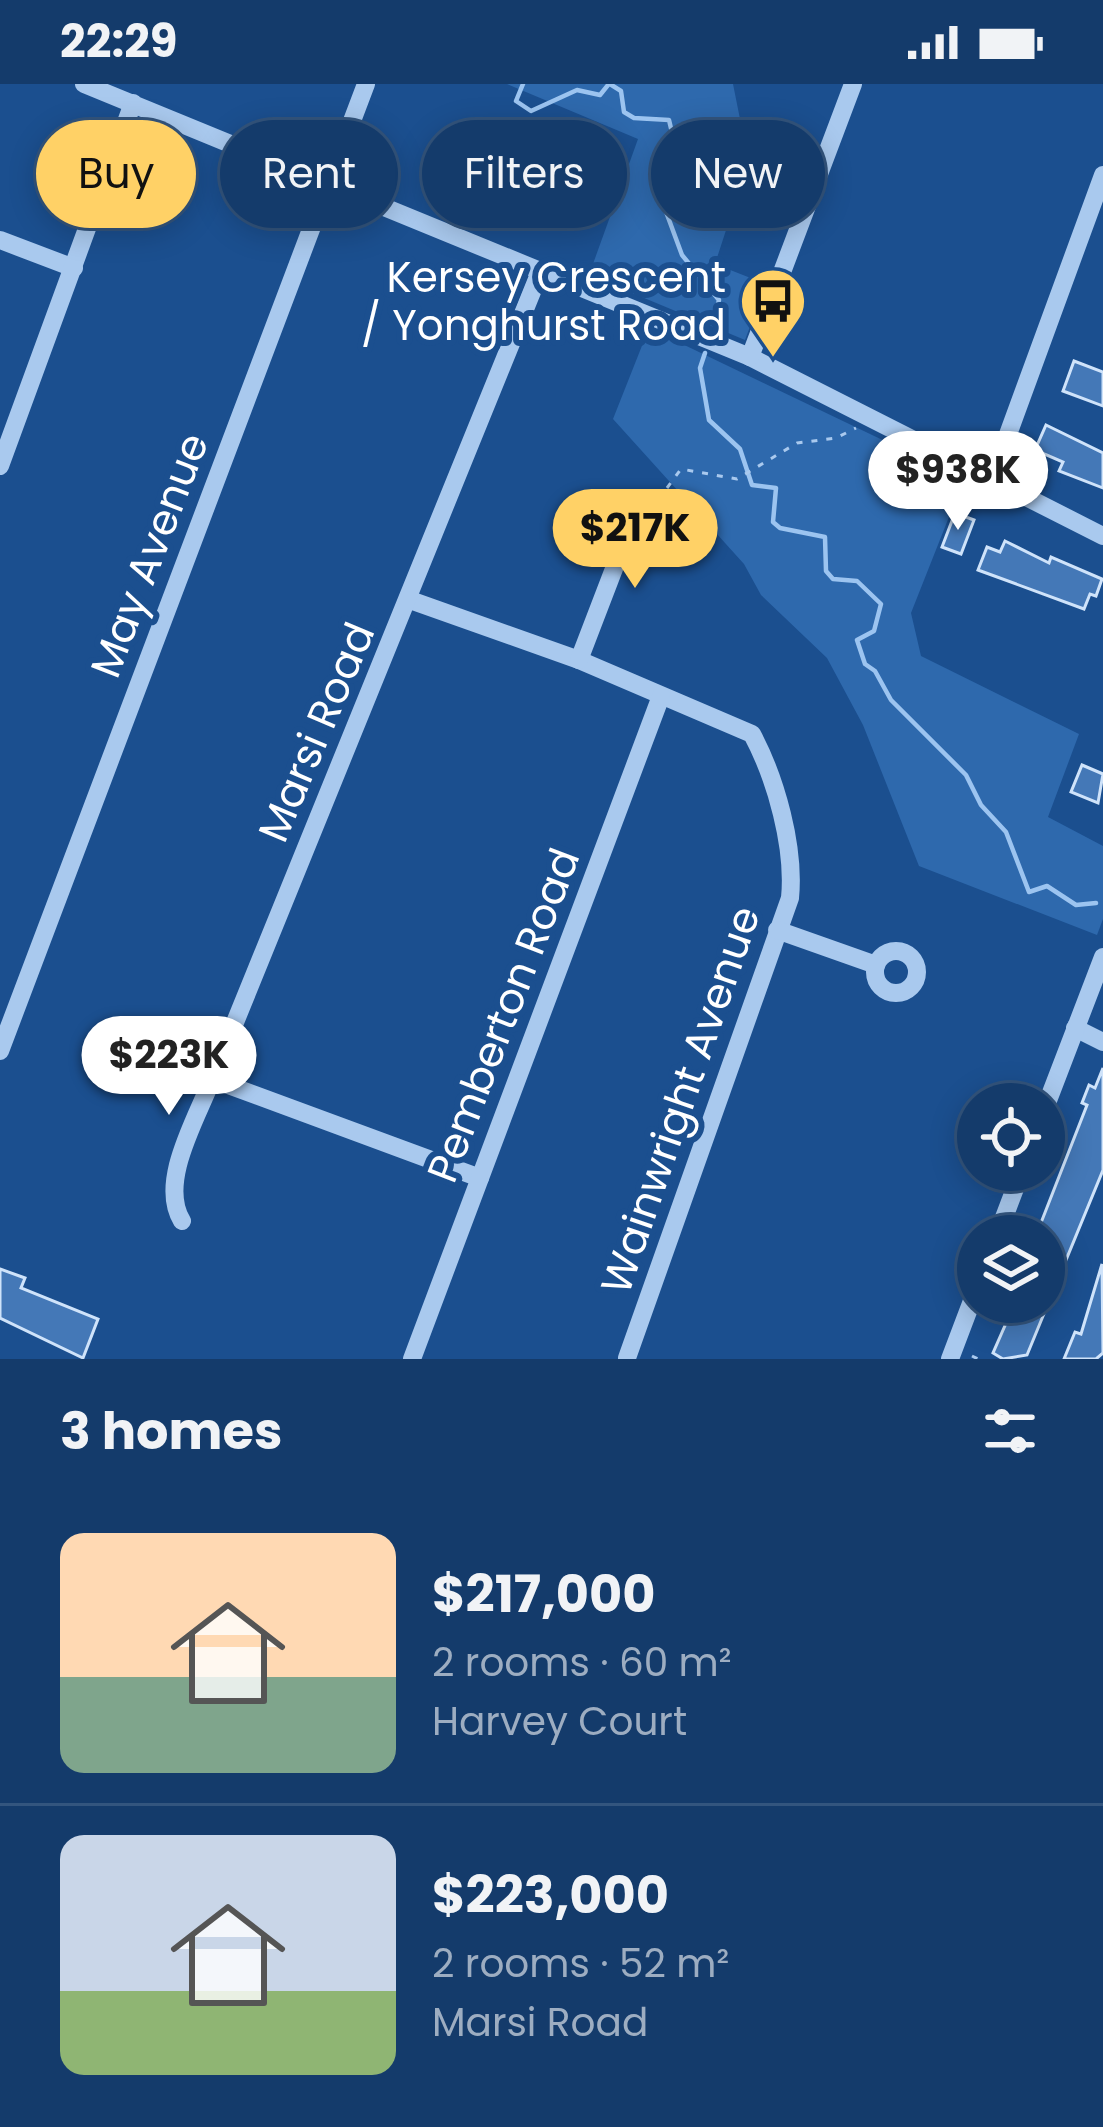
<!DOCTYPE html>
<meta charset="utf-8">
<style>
:root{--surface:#143b6b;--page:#214673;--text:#f1f3f6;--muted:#9dadc1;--line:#33557e;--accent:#ffd166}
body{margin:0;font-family:Poppins,sans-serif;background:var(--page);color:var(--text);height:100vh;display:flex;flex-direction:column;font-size:45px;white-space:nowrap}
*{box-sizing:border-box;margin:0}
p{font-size:39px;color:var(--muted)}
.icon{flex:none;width:66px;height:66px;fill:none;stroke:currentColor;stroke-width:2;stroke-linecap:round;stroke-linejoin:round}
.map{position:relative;height:1275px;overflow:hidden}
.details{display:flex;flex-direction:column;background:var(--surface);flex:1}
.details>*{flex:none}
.guide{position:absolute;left:36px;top:36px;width:1032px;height:108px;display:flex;gap:24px}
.controls{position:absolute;left:957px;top:999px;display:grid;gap:24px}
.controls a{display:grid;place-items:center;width:108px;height:108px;border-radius:50%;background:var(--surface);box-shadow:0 6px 30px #0003,0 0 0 3px var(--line);font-size:60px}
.price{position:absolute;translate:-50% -102px;padding:0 27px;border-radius:42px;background:#fff;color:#222;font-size:39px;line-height:78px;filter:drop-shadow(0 3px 6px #0008)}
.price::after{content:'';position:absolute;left:50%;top:72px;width:36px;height:27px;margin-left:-18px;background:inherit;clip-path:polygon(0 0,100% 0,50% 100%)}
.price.on{background:var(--accent);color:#111}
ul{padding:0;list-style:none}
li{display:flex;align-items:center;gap:36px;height:300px;padding:0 60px}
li+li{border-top:3px solid var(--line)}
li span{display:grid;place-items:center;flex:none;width:336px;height:240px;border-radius:24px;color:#555}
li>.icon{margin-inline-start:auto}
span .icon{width:144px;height:144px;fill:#fffc;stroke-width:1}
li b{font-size:51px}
h2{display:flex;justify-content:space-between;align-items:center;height:144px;padding:0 60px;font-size:51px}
.pill{padding:0 42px;border-radius:54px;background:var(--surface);box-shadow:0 6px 30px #0003,0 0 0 3px var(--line);font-size:42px;line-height:108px}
.pill.on{background:var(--accent);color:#111}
.status{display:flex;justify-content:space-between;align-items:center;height:84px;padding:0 60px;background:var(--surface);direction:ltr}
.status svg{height:33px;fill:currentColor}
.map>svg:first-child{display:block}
.green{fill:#2e69ad}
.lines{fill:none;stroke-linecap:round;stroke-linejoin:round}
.stream{stroke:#9cc4f0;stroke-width:4.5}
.building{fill:#4478b7;stroke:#cfe3fa;stroke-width:3}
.path{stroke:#a9c9ee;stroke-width:3;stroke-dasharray:6 9;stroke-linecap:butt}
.minor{stroke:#a9c9ee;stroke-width:18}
.labels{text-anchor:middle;stroke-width:12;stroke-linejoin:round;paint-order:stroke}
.poi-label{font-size:42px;fill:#fff;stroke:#1b4f8f;text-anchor:end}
.street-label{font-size:42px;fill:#fff;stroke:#1b4f8f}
</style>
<div class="status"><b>22:29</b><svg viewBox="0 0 49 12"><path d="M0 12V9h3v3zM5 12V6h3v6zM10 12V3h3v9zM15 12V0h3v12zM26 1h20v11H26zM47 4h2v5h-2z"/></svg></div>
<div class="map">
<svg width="1103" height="1275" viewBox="0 0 1103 1275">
<rect width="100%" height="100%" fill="#1b4f8f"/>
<!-- green -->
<g class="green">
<polygon points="507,0 733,0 740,35 725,82 744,91 715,180 766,200 745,256 589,191 638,55"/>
<polygon points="649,244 964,395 911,529 921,572 1079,650 1048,733 1103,762 1103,835 1097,851 919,782 863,641 827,574 761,511 744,480 613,335"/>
</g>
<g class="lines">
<!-- stream -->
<g class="stream">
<polyline points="523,0 516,17 531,27 577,6 600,11 608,1"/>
<polyline points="610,0 621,7 624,28 634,34 669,36 675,61 663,102 665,125 682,171 719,216 714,235"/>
<polyline points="705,269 700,284 709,336 740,365 752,401 776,404 773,438 780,444 825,453 826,487 833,495 857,497 881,520 874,547 857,556 865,580 875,587 891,616 966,691 981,721 1006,748 1029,808 1047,802 1076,821 1096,819"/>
</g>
</g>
<!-- building -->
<g class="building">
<polygon points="1074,277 1103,288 1103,322 1063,307"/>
<polygon points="1046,341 1103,369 1103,404 1059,387 1063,378 1035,366"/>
<polygon points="955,429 974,436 961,470 942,463"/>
<polygon points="1005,457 1049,479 1051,473 1102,495 1096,512 1090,510 1084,525 978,486 987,463 1000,468"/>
<polygon points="1082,681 1103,690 1098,719 1071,708"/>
<polygon points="1103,984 1103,1086 1027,1271 1003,1275 993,1269 1011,1228 1018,1218 1044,1218 1046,1152 1037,1149 1087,1021 1082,1019 1089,1001 1095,1004"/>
<polygon points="1102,1180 1103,1269 1096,1275 1064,1275 1075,1248 1081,1250"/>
<polygon points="0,1185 25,1194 21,1204 98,1235 83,1274 0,1234"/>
</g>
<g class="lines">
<!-- path -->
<g class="path">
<polyline points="667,404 681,385 737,395 797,359 836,354 856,344"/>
<polyline points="972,1272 978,1275"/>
</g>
<!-- minor -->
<g class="minor">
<polyline points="84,0 750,273 1103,452"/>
<polyline points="0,156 74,184"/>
<polyline points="750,273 853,0"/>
<polyline points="0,382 133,19"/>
<polyline points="992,394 1103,91"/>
<path d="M410 516 579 576 752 650C776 695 795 763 790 814L627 1274"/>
<polyline points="579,576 630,443 662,417"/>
<polyline points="777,846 876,881"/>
<circle cx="896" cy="888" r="21"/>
<polyline points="1075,944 1103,958"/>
<polyline points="0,967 366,0"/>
<polyline points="212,995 480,1094"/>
<polyline points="1044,1027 1103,873"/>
<path d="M182 1137C158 1098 197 1034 212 995L540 188"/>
<polyline points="997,1152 1022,1086"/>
<polyline points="412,1275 661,612"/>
<polyline points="950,1275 978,1201"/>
</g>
</g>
<!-- icons -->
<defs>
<g id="bus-pin" transform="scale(3.45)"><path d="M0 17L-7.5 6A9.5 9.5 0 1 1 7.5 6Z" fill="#ffd166" stroke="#1b4f8f"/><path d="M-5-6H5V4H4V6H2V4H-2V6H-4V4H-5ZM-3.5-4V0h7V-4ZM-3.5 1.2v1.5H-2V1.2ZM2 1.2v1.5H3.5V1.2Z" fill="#111"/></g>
</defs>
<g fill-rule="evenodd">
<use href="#bus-pin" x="773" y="217"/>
</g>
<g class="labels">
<!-- poi labels -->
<g class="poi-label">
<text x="726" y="208">Kersey Crescent<tspan x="726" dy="48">/ Yonghurst Road</tspan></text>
</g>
<!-- street labels -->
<g class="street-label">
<text transform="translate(149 471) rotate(-69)" y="15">May Avenue</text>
<text transform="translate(316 648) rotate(-67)" y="15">Marsi Road</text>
<text transform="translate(503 931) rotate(-69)" y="15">Pemberton Road</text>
<text transform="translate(680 1016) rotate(-71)" y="15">Wainwright Avenue</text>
</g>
</g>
</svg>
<div class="controls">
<a><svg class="icon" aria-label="locate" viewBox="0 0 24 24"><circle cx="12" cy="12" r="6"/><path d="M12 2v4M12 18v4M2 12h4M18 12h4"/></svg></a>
<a><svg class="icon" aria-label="layers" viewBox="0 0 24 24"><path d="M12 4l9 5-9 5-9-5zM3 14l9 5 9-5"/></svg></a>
</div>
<b class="price" style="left:958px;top:449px">$938K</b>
<b class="price on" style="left:635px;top:507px">$217K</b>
<b class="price" style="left:169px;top:1034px">$223K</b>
<div class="guide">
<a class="pill on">Buy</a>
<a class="pill">Rent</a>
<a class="pill">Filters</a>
<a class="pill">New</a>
</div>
</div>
<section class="details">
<h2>3 homes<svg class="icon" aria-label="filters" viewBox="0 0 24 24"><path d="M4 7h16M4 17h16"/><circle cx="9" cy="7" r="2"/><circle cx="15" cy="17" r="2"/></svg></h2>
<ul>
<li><span style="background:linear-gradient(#ffd9b3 60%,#7fa58c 0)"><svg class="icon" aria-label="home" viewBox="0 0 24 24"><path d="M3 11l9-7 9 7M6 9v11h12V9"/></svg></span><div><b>$217,000</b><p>2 rooms · 60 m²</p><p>Harvey Court</p></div></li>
<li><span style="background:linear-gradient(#c9d6e8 65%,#8fb573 0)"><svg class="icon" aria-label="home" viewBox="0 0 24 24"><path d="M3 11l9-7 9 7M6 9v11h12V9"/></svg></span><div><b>$223,000</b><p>2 rooms · 52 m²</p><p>Marsi Road</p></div></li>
</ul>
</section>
